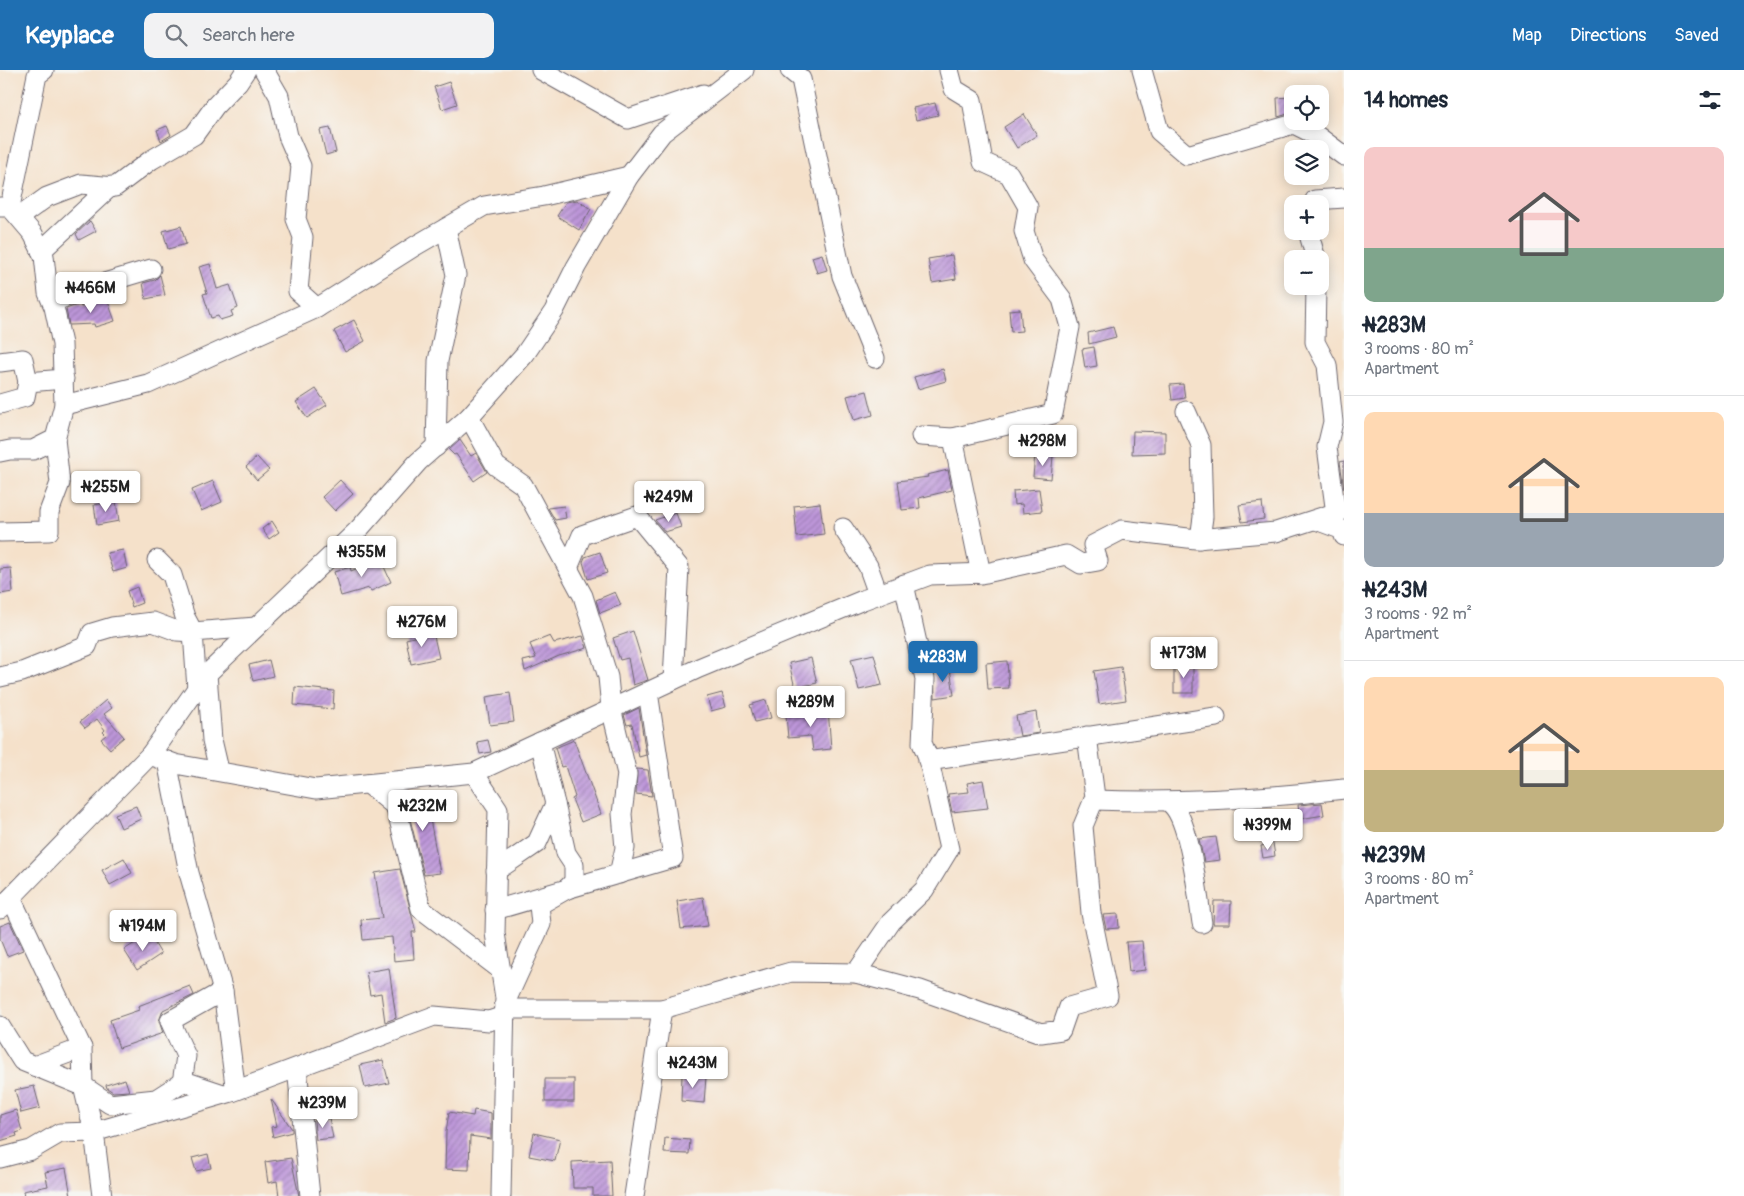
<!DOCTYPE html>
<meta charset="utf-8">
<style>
:root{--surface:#fff;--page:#f2f2f3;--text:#1f2937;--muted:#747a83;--line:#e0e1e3;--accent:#1f6fb2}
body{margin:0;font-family:Pangolin,sans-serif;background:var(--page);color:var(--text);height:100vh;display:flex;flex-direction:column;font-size:19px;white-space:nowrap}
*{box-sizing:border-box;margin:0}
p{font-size:16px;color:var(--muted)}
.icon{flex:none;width:28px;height:28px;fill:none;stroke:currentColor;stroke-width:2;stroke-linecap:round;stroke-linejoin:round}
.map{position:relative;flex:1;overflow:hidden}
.details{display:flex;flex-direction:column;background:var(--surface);width:400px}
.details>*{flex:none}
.fabs{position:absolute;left:1284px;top:15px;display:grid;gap:10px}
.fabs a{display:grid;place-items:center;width:45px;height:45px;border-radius:10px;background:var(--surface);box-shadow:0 2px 12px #0003;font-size:25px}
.price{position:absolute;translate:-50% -42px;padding:0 11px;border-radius:5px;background:#fff;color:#222;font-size:16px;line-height:32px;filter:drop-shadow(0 1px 2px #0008)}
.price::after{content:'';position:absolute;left:50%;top:30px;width:15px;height:11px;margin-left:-8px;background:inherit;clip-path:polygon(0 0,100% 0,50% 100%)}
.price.selected{background:var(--accent);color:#fff}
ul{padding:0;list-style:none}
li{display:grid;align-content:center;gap:10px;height:265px;padding:0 20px}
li+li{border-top:1px solid var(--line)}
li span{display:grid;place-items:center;height:155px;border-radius:10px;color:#555}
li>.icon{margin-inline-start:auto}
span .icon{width:90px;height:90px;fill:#fffc;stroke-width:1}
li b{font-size:21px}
h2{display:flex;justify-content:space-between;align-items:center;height:60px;padding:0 20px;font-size:21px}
header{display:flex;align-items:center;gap:30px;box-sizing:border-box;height:70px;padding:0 25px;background:var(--accent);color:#fff}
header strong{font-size:24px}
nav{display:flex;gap:28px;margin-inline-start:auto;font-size:18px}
.search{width:350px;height:45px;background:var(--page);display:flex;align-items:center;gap:12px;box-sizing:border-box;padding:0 18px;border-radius:10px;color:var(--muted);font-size:19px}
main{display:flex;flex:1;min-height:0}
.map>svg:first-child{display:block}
.building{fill:url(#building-hatch)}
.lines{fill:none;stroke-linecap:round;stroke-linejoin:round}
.minor-casing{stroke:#6c656d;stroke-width:21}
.minor{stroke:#fff;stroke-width:19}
</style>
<header>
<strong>Keyplace</strong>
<div class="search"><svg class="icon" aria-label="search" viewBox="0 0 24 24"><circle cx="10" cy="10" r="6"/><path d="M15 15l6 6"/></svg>Search here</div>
<nav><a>Map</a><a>Directions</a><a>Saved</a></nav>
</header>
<main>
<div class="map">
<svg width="1344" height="1126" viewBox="0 0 1344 1126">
<defs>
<pattern id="building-hatch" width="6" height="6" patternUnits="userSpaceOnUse" patternTransform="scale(1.25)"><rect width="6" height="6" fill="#bd96d9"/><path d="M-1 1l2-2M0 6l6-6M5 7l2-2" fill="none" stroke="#997ab1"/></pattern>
</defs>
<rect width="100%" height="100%" fill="#f6f6f2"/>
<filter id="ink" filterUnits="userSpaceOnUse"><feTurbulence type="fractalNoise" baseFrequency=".02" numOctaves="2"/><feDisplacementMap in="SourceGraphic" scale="10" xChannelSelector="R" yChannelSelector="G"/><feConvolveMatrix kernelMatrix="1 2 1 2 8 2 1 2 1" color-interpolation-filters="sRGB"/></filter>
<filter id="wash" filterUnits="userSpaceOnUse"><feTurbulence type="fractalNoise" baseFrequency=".0096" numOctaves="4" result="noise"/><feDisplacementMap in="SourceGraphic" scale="20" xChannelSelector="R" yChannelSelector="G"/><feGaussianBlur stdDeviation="1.12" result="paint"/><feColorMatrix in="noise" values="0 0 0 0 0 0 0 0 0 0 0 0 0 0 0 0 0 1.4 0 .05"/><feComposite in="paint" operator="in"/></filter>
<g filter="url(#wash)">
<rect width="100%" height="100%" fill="#f5e1ca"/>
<g id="blocks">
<!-- building -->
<g class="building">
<polygon points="449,12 457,34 442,39 434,17"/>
<polygon points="1290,27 1291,43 1278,47 1277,28"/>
<polygon points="935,33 938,45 916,50 913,38"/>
<polygon points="1024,44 1037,65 1017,78 1004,57"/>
<polygon points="167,56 171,65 161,71 157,60"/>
<polygon points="330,58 336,82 326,85 320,60"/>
<polygon points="577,130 591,139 579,160 557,146 566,132"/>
<polygon points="90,151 96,161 79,170 76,164"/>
<polygon points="181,156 186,174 168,179 163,161"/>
<polygon points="822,184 827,200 817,203 812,187"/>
<polygon points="952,185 956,209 932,213 928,189"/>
<polygon points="210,194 217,219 230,215 238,238 231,241 233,246 220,250 218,246 211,248 203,224 207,223 199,197"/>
<polygon points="160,205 165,225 146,229 143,213 155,210"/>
<polygon points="107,229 115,251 95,257 94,254 69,255 66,239 80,234 81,237"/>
<polygon points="1020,239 1022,261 1011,262 1009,240"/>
<polygon points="354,250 365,271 345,282 334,261"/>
<polygon points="1113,257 1116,267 1089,274 1088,263"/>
<polygon points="1094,277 1097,296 1085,298 1082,279"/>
<polygon points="943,299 946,311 918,319 914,307"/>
<polygon points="1183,314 1185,328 1172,330 1170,315"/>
<polygon points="316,319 327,335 307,348 296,332"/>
<polygon points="867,321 873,345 854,350 847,326"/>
<polygon points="1037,360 1041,380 1024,384 1020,363"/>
<polygon points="1133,361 1165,362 1165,383 1132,384"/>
<polygon points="460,370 471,386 476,383 487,402 474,411 456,384 454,385 449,380"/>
<polygon points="1035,384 1053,386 1051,409 1033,407"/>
<polygon points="257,387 269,400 257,410 246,397"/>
<polygon points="1344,391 1344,419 1340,392"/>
<polygon points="948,400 952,420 919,428 920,438 902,440 898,411 928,407 927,405"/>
<polygon points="340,410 353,424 335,441 322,427"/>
<polygon points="213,411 222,432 201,441 192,420"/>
<polygon points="1039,419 1042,441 1023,443 1022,434 1014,435 1013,421"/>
<polygon points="116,431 119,451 97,455 94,435"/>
<polygon points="1262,432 1264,449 1242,452 1239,435"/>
<polygon points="820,433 824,464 797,467 794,436"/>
<polygon points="564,436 566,448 555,450 548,438"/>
<polygon points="676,443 681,457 665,462 655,450"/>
<polygon points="272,451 279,462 269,469 262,459"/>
<polygon points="123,480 127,498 113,502 107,483"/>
<polygon points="600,482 607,503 588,509 583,492 585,487"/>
<polygon points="380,488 391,512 371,521 369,518 341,526 334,502 350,497 351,501"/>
<polygon points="11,498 13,522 0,524 0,499"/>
<polygon points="137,517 142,533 132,537 127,521"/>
<polygon points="615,522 621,535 600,543 596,530"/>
<polygon points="633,561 648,610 633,615 628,588 620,590 613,568"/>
<polygon points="433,562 439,588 411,594 406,569"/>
<polygon points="550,566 554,573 583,566 587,578 559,586 525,601 523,591 536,588 530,574"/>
<polygon points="874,584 882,615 859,620 851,589"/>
<polygon points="811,588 817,613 795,618 789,593"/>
<polygon points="269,590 273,606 253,611 249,595"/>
<polygon points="1007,591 1009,618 988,619 986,593"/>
<rect x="1174" y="595" width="19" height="28"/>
<polygon points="1121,597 1126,630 1099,634 1094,601"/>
<polygon points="950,598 954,625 935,628 934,600"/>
<polygon points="295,617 334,621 333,639 294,635"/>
<polygon points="510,623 514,652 490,655 486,627"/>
<polygon points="722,623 726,637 711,641 707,627"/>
<polygon points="106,630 112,638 104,644 124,667 110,679 101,669 106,665 103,662 105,660 97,649 85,658 80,652"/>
<polygon points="766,630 771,648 755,652 750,635"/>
<polygon points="639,638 646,685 639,687 632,654 627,655 624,645"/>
<polygon points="828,638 831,679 813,681 811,666 788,668 786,645 810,643 810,641"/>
<polygon points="1036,642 1039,663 1020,666 1016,646"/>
<polygon points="488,670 491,682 480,684 477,672"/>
<polygon points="574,670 601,744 581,752 572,729 575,727 565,696 561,697 555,678"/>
<polygon points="637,699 648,700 652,726 636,724"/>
<polygon points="983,710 988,738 952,742 948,724 969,722 967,713"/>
<polygon points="425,722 440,803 424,805 404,725"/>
<polygon points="1322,733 1324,745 1300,749 1298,735"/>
<polygon points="136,736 141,749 121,758 115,744"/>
<polygon points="1216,767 1220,790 1204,792 1199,769"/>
<polygon points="1273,773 1275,786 1263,788 1261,776"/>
<polygon points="124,788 132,803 110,815 102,800"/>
<polygon points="400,799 416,862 412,862 414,889 394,891 392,867 363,870 361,850 382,848 375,803"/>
<polygon points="703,827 708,856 681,859 677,831"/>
<polygon points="1214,831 1231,831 1230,854 1213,854"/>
<polygon points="1118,844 1119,858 1106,859 1103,845"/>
<polygon points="10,852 23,880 7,886 0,869 0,856"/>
<polygon points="149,864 161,884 137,900 124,880"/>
<polygon points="1142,871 1145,900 1129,902 1126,872"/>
<polygon points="389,898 396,948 385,952 381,923 370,925 366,902"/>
<polygon points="190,916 194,925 163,940 159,951 163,963 119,978 110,950 139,940 138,936"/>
<polygon points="383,990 389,1013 365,1018 360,995"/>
<polygon points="682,1005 706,1007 704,1033 681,1031"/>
<polygon points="125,1009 129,1021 113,1022 107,1018 106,1015"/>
<rect x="545" y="1009" width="29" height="23"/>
<polygon points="34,1016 40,1038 21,1043 15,1020"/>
<polygon points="271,1029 292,1059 292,1062 273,1067 271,1057 277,1056"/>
<polygon points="16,1040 22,1061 16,1063 17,1066 0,1071 0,1045"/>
<polygon points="474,1040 491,1043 491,1069 470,1066 469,1100 445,1099 446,1062 449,1042 473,1046"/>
<polygon points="329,1048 333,1068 316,1070 314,1051"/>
<polygon points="534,1063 560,1069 555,1091 529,1086"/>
<polygon points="665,1068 690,1070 689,1084 664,1083"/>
<polygon points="208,1084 211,1098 196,1101 192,1088"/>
<polygon points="291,1088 299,1126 279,1126 277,1111 268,1113 265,1092"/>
<polygon points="610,1090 612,1126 593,1126 593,1118 573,1118 572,1092"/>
<polygon points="66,1098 71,1126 24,1126 23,1121 48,1116 45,1102"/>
</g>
</g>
</g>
<g filter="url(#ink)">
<use href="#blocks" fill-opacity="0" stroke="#6c656d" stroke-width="1"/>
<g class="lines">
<!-- minor casing -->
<g class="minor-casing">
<g id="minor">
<polyline points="264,0 279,26 288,66 301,96 296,149 303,167 298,221 317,238"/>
<polyline points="541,0 628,49 703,24"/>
<polyline points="790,0 801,9 842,206 875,288"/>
<polyline points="1142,0 1159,61 1187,85 1294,54 1316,65 1344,86"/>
<polyline points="1313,134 1315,130 1344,128"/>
<polyline points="0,137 10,137 33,164 44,186 48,223 54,237 62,274 64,335 55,369 33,380 10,380 0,382"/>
<polyline points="10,137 37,5 44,0"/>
<polyline points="19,147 47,127 81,114 115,117 151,90 194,65 215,36 238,12 246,0"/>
<polyline points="1308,161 1316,189"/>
<polyline points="41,181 111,116"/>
<polyline points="1316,216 1315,272 1327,295 1333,352 1327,377 1336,444"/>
<polyline points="52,232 104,213 151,199"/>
<polyline points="0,292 23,289 28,312"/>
<polyline points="0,334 25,327 28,312 64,309"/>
<polyline points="64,335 148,314 317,238 415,176 484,136 544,126 629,106"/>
<polyline points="1186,341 1201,375 1203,447 1200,469"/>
<polyline points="469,347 496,396 523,415 583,526 608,607 611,638 627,704 622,744 625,778 619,804"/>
<polyline points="921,366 953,368 1053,344 1070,257 1062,229 1033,190 1024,161 1028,137 1009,104 983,92 972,30 954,19 949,0"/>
<polyline points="953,368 981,504"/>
<polyline points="436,377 438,291 456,205 446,158"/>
<polyline points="1316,450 1343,460 1344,466"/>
<polyline points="843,458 868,496 878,524"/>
<polyline points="0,462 49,461 49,442 60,413 55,369"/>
<polyline points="568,498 582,465 637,446 679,497 673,610"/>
<polyline points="207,604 212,670 219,700"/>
<polyline points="0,607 22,602 87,576 92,563 112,557 153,552 177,561 193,562 185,547 172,505 157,490"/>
<polyline points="197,619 193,562 256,557"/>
<polyline points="150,685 175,694 316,719 474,703 699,598 863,530 930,505 986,503 1066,485 1081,494 1098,491 1093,475 1122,460 1196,469 1276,462 1344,440"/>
<polyline points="167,691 189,803 223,921 235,1015"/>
<polyline points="928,691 1216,647"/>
<polyline points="474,703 498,739 495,863 505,928 501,1126"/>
<polyline points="368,714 396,737 421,839 501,900"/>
<path d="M1094 730C1178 733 1260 729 1344 719"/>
<path d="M1170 733C1190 748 1198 826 1202 853"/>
<polyline points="496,801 537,773 555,734 540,672"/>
<polyline points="11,828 82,978 83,1016 94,1062 102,1126"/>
<polyline points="0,839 150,685 207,604 359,459 418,392 469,347 525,284 554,241 576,197 629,106 662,63 744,0"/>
<polyline points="495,840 673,788 648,622"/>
<polyline points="856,903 891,852 924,820 949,779 928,687 922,673 925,609 904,514"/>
<polyline points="505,933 541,854 539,835 567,819 574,811 574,795 566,783 555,734"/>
<polyline points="505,939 662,939 791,902 856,903 920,920 1041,963 1061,960 1069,937 1108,926 1091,843 1083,756 1095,727 1087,666"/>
<polyline points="0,956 22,991 83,1016 110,1034 156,1029 184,1011 223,1024"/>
<polyline points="34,996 82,978"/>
<polyline points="297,998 310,1126"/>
<polyline points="182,1013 186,986 170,951 223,921"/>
<polyline points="0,1088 31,1080 60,1063 94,1062 232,1022 434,946 489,951 504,946"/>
<polyline points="634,1126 662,939"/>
</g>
</g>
<!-- minor -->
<use href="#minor" class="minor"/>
</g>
</g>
</svg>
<div class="fabs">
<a><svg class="icon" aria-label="locate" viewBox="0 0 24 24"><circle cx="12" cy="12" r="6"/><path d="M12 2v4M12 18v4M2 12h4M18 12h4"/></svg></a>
<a><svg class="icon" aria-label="layers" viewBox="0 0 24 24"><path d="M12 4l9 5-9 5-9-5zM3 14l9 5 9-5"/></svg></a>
<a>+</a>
<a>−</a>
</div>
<b class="price" style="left:91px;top:244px">₦466M</b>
<b class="price" style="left:1043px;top:397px">₦298M</b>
<b class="price" style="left:106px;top:443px">₦255M</b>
<b class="price" style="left:669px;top:453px">₦249M</b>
<b class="price" style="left:362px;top:508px">₦355M</b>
<b class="price" style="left:422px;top:578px">₦276M</b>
<b class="price" style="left:1184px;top:609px">₦173M</b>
<b class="price selected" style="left:943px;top:613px">₦283M</b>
<b class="price" style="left:811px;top:658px">₦289M</b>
<b class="price" style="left:423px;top:762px">₦232M</b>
<b class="price" style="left:1268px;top:781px">₦399M</b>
<b class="price" style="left:143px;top:882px">₦194M</b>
<b class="price" style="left:693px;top:1019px">₦243M</b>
<b class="price" style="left:323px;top:1059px">₦239M</b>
</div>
<section class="details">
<h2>14 homes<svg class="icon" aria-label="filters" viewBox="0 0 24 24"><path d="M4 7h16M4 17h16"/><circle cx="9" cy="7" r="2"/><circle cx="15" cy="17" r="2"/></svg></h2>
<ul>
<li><span style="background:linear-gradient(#f6c9c9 65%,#7fa58c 0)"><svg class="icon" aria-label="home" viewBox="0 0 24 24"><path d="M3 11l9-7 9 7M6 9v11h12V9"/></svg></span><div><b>₦283M</b><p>3 rooms · 80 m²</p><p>Apartment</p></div></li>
<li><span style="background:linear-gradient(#ffd9b3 65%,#9aa5b1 0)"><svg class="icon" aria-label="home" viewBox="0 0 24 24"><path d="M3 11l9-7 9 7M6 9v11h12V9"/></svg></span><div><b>₦243M</b><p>3 rooms · 92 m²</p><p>Apartment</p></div></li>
<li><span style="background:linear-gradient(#ffd9b3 60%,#c2b280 0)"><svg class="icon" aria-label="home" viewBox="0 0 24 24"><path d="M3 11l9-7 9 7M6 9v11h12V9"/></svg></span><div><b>₦239M</b><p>3 rooms · 80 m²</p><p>Apartment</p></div></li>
</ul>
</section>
</main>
